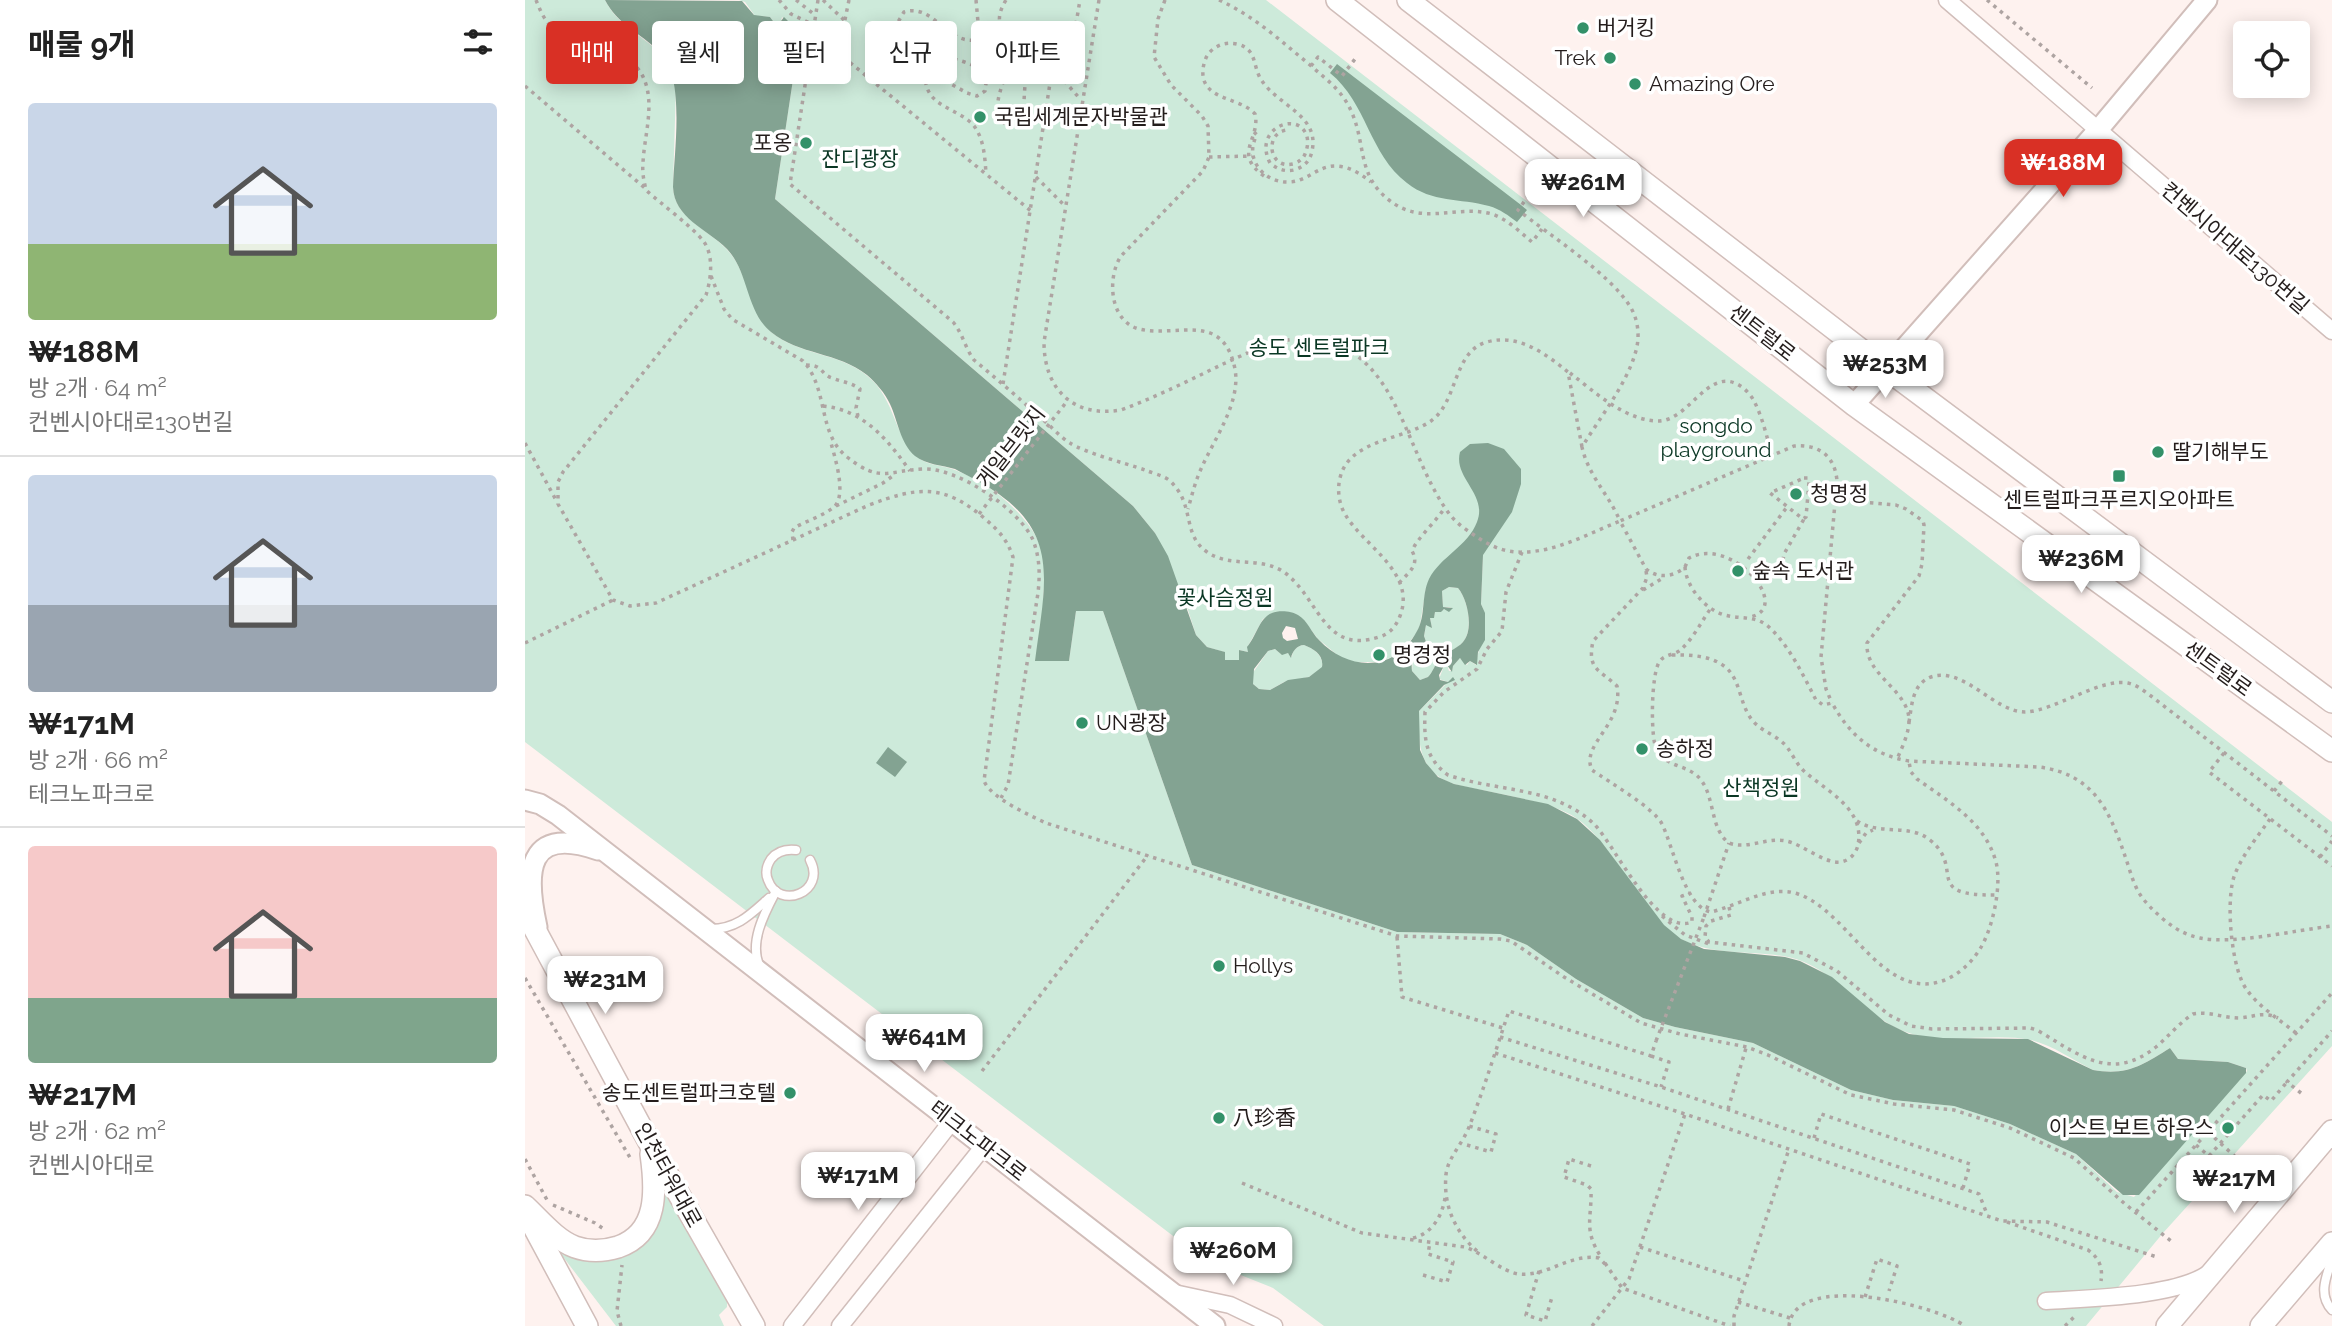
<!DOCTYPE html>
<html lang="ko">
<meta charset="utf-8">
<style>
:root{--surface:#fff;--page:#f2f2f2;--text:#222;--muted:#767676;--line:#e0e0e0;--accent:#d93025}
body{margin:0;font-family:Raleway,"Noto Sans KR",sans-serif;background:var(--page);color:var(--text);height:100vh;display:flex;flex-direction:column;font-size:26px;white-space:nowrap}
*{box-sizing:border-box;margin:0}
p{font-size:23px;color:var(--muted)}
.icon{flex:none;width:38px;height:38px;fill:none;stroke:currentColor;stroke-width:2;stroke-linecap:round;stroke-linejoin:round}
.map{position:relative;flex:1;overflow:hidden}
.details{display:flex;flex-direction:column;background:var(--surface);width:525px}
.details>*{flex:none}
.top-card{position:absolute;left:21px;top:21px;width:665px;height:63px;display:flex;gap:14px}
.tools{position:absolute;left:1708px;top:21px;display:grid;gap:14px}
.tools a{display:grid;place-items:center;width:77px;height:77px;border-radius:7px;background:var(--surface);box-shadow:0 4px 18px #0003;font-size:35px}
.price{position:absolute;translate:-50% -60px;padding:0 16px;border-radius:14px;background:#fff;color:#222;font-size:23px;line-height:46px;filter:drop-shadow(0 2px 4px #0008)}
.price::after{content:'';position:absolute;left:50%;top:42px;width:21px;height:16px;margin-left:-10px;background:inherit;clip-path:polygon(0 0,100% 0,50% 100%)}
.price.on{background:var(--accent);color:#fff}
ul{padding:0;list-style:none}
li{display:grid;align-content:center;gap:14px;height:371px;padding:0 28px}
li+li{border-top:2px solid var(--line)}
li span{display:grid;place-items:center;height:217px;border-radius:7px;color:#555}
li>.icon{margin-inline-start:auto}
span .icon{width:126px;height:126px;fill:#fffc;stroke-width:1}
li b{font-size:30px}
h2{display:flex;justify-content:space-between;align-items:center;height:84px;padding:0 28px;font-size:30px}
.chip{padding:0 24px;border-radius:7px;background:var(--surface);box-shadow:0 4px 18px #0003;font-size:24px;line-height:63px}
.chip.on{background:var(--accent);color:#fff}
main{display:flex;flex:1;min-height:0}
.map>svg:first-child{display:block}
.green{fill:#cdeada}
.water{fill:#83a392;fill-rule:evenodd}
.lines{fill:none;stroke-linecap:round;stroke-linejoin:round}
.service-casing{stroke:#d1beba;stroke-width:11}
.minor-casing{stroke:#d1beba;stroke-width:19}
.tertiary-casing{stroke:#d1beba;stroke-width:23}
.secondary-casing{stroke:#d1beba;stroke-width:24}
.path{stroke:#aea4a2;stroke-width:3.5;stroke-dasharray:3.5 5;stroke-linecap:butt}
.service{stroke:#fff;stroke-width:8}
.minor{stroke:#fff;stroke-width:16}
.tertiary{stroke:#fff;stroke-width:19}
.secondary{stroke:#fff;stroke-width:21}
.path-bridge{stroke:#aea4a2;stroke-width:3.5;stroke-dasharray:3.5 5;stroke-linecap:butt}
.poi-dot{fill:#339169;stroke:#fff;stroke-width:2.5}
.labels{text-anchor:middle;stroke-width:7;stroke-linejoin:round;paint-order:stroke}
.poi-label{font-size:21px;fill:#241d1c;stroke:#fff;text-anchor:start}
.park-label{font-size:21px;fill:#0a3724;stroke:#fff}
.street-label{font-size:21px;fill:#241d1c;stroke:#fff}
</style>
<main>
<section class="details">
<h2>매물 9개<svg class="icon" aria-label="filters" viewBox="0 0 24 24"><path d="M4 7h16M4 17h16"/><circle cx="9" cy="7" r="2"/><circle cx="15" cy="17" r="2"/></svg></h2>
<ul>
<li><span style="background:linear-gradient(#c9d6e8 65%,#8fb573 0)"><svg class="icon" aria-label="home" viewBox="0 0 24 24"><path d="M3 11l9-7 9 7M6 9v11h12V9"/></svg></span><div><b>₩188M</b><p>방 2개 · 64 m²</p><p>컨벤시아대로130번길</p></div></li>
<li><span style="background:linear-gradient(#c9d6e8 60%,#9aa5b1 0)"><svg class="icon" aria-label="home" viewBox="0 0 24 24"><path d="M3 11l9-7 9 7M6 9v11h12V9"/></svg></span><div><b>₩171M</b><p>방 2개 · 66 m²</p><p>테크노파크로</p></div></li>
<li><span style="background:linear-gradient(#f6c9c9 70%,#7fa58c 0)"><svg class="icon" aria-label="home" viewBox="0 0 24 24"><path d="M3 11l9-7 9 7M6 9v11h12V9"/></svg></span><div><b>₩217M</b><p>방 2개 · 62 m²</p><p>컨벤시아대로</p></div></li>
</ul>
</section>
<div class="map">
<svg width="1807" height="1326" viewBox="0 0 1807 1326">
<rect width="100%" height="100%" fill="#fef2ef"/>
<!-- green -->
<g class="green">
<path d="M0 0H80C98 37 143 40 151 86L148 187C149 220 187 230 205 253 225 277 224 317 250 335 282 358 320 352 349 382 371 406 371 441 395 459 405 466 419 465 430 470 458 480 487 502 505 527 515 540 521 560 520 577 520 585 517 595 519 603 525 623 536 642 544 661L551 611H578L667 865 872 932 975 934 1002 945 1051 979 1118 1018 1150 1027 1228 1043 1326 1090 1368 1100 1429 1106 1485 1124 1551 1154 1592 1192 1609 1197 1722 1071 1721 1068 1703 1062 1653 1059 1645 1048C1618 1065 1601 1076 1568 1070 1548 1060 1527 1045 1506 1040 1469 1032 1421 1045 1384 1033 1345 1021 1319 979 1279 962 1241 947 1198 959 1160 941 1117 920 1091 845 1051 818 1027 801 960 792 929 784 893 772 893 743 894 711L923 682 914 679 919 666 922 665 924 671H927L928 666 935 658 942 665 945 661 951 665C953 646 966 623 956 604L958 555 901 588 895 625 891 634 878 649 865 658 852 662H826L816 658 793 639 781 623 751 612 738 619 723 646V652L714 650V661H700L699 652 682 647 671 635 661 604 630 533 608 506 250 199 275 33 257 17 256 21H248L245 17 230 16 220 2 214 0H741L1807 822V1046L1638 1233 1561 1326H799L748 1288 681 1261 0 742Z"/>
<path d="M924 587 933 588C943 600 949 630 938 642 932 649 922 652 915 659 910 664 908 672 903 677L895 680 887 671 888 656 903 647 899 636 901 625H905L907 628 905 618 909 617 910 612 927 607H918L917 591Z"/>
<path d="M779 645C789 649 799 655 797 668L784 677 759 682 745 690 734 689 728 684 727 674 743 651 750 649 756 654 763 653 767 657C767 651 773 645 779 645Z"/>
<path d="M137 1183 202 1302V1307L194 1315 199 1326H91L29 1245C39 1249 49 1256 60 1259 87 1268 124 1249 133 1222 136 1210 136 1196 137 1183Z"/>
</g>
<!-- water -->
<g class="water">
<path d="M80 0 217 1 229 15 245 17 248 21H256L259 17 275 33 250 199 608 506 630 533 643 556 671 635 682 647 700 652V660H714V650L723 652 722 647C731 637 734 618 747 613 754 610 767 611 773 615 783 621 786 632 794 640 823 671 870 673 892 631 901 616 896 596 904 579 915 557 943 546 952 522 963 494 928 478 935 452L945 444 963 443 979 449 996 469V484L987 512 958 555 956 604 960 613V640L953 652 952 665 945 661 940 665 935 658 928 666 927 672 922 665 919 666 914 675 915 680 923 682 928 677 930 680 919 685 894 711 895 750 901 763 913 777 929 784 1023 804 1052 819 1075 840 1139 925 1156 939 1179 949 1260 957 1275 961 1307 977 1360 1022 1384 1034 1418 1038 1503 1039 1568 1070C1602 1076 1618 1065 1645 1048L1653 1059 1703 1062 1721 1068V1073L1614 1195H1598L1551 1154 1485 1124 1429 1106 1368 1100 1326 1090 1228 1043 1150 1027 1118 1018 1051 979 1002 945 975 934 872 932 667 865 578 611H551L544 661H510C521 577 538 526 449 479 443 476 436 472 430 469 417 465 402 465 390 456 375 443 373 421 365 404 360 393 351 383 342 375 313 352 274 355 246 332 221 312 224 272 202 249 182 229 149 218 148 187 149 152 161 75 134 51 115 33 92 24 80 0ZM924 587 933 588C943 600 949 630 938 642 932 649 921 652 915 658 910 664 908 672 903 677L895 680 887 671C885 655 893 655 903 647L899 636 901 625 907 628 905 618H909L910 612H916L919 609 924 612 928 608 918 607 917 591ZM761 626 770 628 773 639 762 641 758 638 757 633ZM779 645C789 649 799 655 797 667L784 677 763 680 745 690 734 689 728 684 729 669 743 651 750 649 757 655 763 653 766 658C767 652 772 645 779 645Z"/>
<path d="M812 64 996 205 1002 210 992 222C984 216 975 209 964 206 935 198 907 203 882 183 844 154 842 103 805 73Z"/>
<polygon points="363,747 382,762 370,777 351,763"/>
</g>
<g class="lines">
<!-- service casing -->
<g class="service-casing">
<g id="service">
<path d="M271 850C262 849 253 850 246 859 242 865 240 873 243 880 254 911 302 892 285 860"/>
<path d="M186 929C212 929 226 914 244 898"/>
<path d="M235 967C223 943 240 912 251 891"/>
<path d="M1807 1259C1801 1277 1793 1295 1807 1310"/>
</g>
</g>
<!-- minor casing -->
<g class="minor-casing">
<g id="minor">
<polyline points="1422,0 1807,331"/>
<polyline points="649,1293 705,1305 749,1326"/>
<path d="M1521 1301C1564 1298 1648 1297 1683 1274"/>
<polyline points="267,1326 427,1121"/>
<polyline points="315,1326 459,1146"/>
</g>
</g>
<!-- tertiary casing -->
<g class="tertiary-casing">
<g id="tertiary">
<polyline points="1329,405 1573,130 1682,0"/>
<polyline points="0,800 15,804 33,815 690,1326"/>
<path d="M12 927C0 872 1 825 73 850"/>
</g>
</g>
<!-- secondary casing -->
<g class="secondary-casing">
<g id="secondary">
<polyline points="812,0 1329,405 1807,751"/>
<polyline points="883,0 1361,369 1807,702"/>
<polyline points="0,911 124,1142 229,1326"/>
<path d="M0 1206C15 1220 31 1240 50 1247 64 1252 80 1251 93 1247 134 1233 131 1189 126 1154"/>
<polyline points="4,1218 62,1326"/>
<polyline points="1642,1326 1807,1131"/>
<polyline points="1736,1326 1807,1243"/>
</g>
</g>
<!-- path -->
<g class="path">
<path d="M11 0C15 10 19 20 27 27 53 50 94 38 116 73 132 100 119 135 118 163 117 173 119 181 121 190 136 204 168 227 179 242 189 256 186 280 181 295L38 472 33 482V504L88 600 105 606 131 603 344 505C392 487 418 483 459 518 473 530 482 539 488 557L459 781C466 798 504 815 521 823L872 936 975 939 986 941 1039 977 1116 1023 1155 1034 1222 1047 1243 1055 1326 1095 1369 1104 1429 1110 1485 1128 1549 1158 1600 1204 1646 1241"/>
<polyline points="254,0 266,14 289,25"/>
<polyline points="271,0 290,15"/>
<path d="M293 0 265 184 428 322C438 334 440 348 449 360 472 379 495 399 517 419 526 426 535 437 545 443 560 453 600 463 620 470 627 473 637 475 644 480 671 504 656 534 682 552 708 570 741 553 766 578 795 605 802 654 854 637 865 634 871 626 875 616 892 572 837 545 820 514 814 504 812 490 815 478 824 439 879 440 906 421 933 402 928 351 962 342 993 333 1021 354 1043 372L1057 447"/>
<polyline points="298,0 319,20"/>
<polyline points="324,0 314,49 317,56 506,211"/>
<path d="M451 0 454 33 449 40C421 43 408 3 379 12L373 22C379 63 436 50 459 73L461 83 460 91 452 96 442 93 412 76 402 79 401 84C406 108 435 109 449 126 459 139 460 158 461 174"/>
<path d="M574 0 519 342C519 390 549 418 596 410 631 397 665 380 698 364 723 353 751 338 779 339 874 340 878 455 926 516 934 526 945 532 955 539 969 548 983 553 1000 552 1033 551 1065 533 1095 521L1121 569C1133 579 1149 577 1160 567 1161 588 1183 613 1204 616 1219 619 1233 616 1245 628 1265 647 1278 675 1291 700L1298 705 1307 703C1325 735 1347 755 1384 761L1514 767C1568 774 1584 809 1600 856 1604 867 1607 880 1613 891 1619 902 1628 910 1638 919 1649 928 1660 935 1675 938 1708 945 1771 930 1807 926"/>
<path d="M640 0 633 19 629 57 646 85 677 116 683 126 684 157 678 171 596 256C582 277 584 321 614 329 652 338 698 310 710 369 716 403 689 439 676 469 670 482 667 495 663 509"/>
<path d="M694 0C729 16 756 41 785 65 802 80 818 91 827 113 841 145 832 175 864 200 898 227 931 204 967 214 982 219 995 232 1007 242L1017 229"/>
<polyline points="1462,0 1567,88"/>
<polyline points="786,66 793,57 817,76 830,59"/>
<polyline points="528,68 556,100"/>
<polyline points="541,83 555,0"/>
<polyline points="0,86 121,189"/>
<path d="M729 132 732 135C718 159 740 184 765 182 783 181 793 165 812 166 825 167 836 174 846 182"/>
<polyline points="684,157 727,156"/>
<path d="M739 176C707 153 736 139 730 114 714 96 675 101 678 69 679 62 681 55 687 50 694 44 703 42 712 44 733 49 727 67 737 81 754 106 795 116 787 151 785 161 779 167 769 170 760 172 752 169 745 163 728 130 769 112 780 132 784 139 783 147 780 154 778 159 774 162 768 164 742 170 739 129 765 130"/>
<polyline points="511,177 540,206"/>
<path d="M1004 195 993 210C1024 235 1086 274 1106 308 1114 322 1115 339 1110 354 1101 385 1074 419 1057 447 1063 475 1084 495 1095 521L1269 446C1294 444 1310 456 1312 481L1296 657 1301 689 1307 703"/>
<path d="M186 276 199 309 207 319 278 361C304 389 292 433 322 457 356 484 363 470 399 469 433 468 494 509 508 540 515 558 515 575 513 593L483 785 476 798"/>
<path d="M281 365C299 365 295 374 307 378 317 382 325 382 335 389L331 408 333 416"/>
<path d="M1045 373C1070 392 1100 421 1134 421 1164 420 1182 369 1212 384 1220 388 1227 396 1230 403 1238 419 1242 438 1247 455"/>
<path d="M478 384 528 64 524 55C494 43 502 101 497 118L489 125H481C461 108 483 79 485 57 488 30 463 30 481 0"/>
<path d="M298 406C339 410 363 440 385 471"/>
<polyline points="0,443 31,500"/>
<polygon points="1279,478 1283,478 1284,482 1281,517 1278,519 1245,493"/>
<path d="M1311 500 1371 505 1381 509 1398 521 1399 525 1397 564 1394 576 1342 643C1340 677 1386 690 1384 723 1383 735 1377 748 1372 759"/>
<polyline points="311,506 358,483 369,475"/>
<path d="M268 540 267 532 269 528C281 521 298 516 309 507 322 495 310 458 306 443"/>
<path d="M997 552 981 592 977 631 962 649 952 669 919 692 900 712C899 739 900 758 923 775 972 792 1029 786 1069 824 1090 845 1132 937 1167 922V917L1157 896 1165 893"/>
<polyline points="1223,559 1262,507"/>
<path d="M1160 567 1164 558C1207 535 1269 608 1225 617"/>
<path d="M1121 571 1122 577 1118 588 1068 641C1062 670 1074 669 1092 686 1099 725 1055 744 1067 770 1084 782 1129 808 1137 824 1148 846 1160 908 1186 912 1212 906 1245 884 1273 894 1309 906 1338 957 1370 975 1403 995 1436 979 1455 949 1468 928 1477 885 1471 862 1460 822 1424 802 1392 779L1386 772 1384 762"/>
<polyline points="1241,577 1250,573 1257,566 1259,554 1279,519"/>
<path d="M874 583C884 572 895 565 887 551 892 538 912 521 920 507"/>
<polyline points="1118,590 1138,578"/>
<polyline points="0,643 88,600"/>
<path d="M1147 655C1165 655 1184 655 1199 666 1218 680 1213 709 1232 725 1241 733 1254 737 1262 747 1268 755 1272 765 1280 772 1303 792 1340 809 1333 845 1331 854 1324 861 1315 862 1300 864 1277 844 1261 841 1241 837 1223 850 1204 843 1185 829 1190 798 1176 780 1165 765 1141 767 1132 751 1125 739 1126 671 1135 661 1139 655 1148 655 1154 651 1167 641 1176 622 1186 608"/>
<path d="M1384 722C1387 705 1387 684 1406 677 1439 666 1469 712 1500 712 1530 711 1574 678 1603 683 1612 685 1619 691 1626 696L1807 836"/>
<polyline points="1699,753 1684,772 1807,866"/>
<polyline points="1749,791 1758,780"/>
<path d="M1745 819C1733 836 1718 854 1710 874 1700 898 1706 970 1722 990 1734 1007 1755 1020 1771 1033"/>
<path d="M1332 821C1355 836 1384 823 1405 840 1441 869 1396 896 1471 895"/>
<polyline points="1334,843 1341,833 1348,830"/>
<polyline points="1795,857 1807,841"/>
<path d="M1204 907 1206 915 1186 921 1181 926 1180 937 1184 942 1278 953 1312 971 1364 1015 1386 1026 1407 1029 1505 1028 1512 1030C1553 1054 1586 1083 1631 1047 1644 1036 1654 1023 1668 1014 1684 1011 1698 1018 1714 1018 1729 1017 1738 1011 1753 1018"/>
<polyline points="1137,916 1160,935 1184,944"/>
<polyline points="1179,917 1204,843"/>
<polyline points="872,937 877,997 978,1028"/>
<polyline points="0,978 107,1161"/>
<polyline points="975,1037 1136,1087 1454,1194 1462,1214"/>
<polyline points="970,1053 1160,1114 1477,1221 1522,1222 1632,1257"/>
<polyline points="1126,1056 1144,1062 1136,1087"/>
<polyline points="457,1071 623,855"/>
<polyline points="1776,1093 1762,1082 1807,1031"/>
<polyline points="1203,1109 1221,1048"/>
<polyline points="1683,1132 1715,1161"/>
<polyline points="1289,1138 1296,1114 1445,1164 1438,1188"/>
<polyline points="942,1145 966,1152 971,1134 944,1126"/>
<polyline points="1671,1145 1684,1156 1738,1095 1746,1101 1762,1082"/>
<polyline points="0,1159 22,1200"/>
<path d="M1066 1166 1044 1159 1039 1177 1062 1185 1066 1189C1067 1219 1058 1229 1076 1257"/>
<path d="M717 1183 837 1233 940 1247C958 1253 977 1272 994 1274 1022 1277 1045 1253 1074 1258L1080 1264"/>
<polyline points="28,1205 70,1223 80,1230"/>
<polyline points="1611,1212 1807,993"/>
<path d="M1482 1222 1563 1250C1574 1258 1578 1267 1576 1281"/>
<path d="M888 1238C906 1234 917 1217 920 1198"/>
<polyline points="1115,1247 1219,1281"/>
<path d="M952 1251C930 1232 918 1205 921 1175 922 1159 938 1143 944 1127 959 1089 971 1049 984 1011L1126 1056 1131 1041"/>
<polyline points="1080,1263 1097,1288 1205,1326"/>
<polyline points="1014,1271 1001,1315 1020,1321 1027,1297"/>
<polyline points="898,1275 922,1282 928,1262 903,1254 905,1242"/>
<polyline points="1340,1297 1352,1259 1372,1266 1364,1291"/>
<polyline points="1213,1302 1265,1318"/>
<polyline points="96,1326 92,1311 97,1265"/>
<polyline points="1067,1326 1104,1279 1160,1114"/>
<polyline points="1209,1326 1209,1316 1264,1149"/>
<path d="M1264 1326C1270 1270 1411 1305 1440 1326"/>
<polyline points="1540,1326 1551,1315"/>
</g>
<!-- service -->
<use href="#service" class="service"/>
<!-- minor -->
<use href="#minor" class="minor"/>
<!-- tertiary -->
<use href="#tertiary" class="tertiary"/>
<!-- secondary -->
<use href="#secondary" class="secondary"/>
<!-- path-bridge -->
<g class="path-bridge">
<polyline points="454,514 543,400"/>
<polyline points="1131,1041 1179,917"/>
</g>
</g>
<!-- markers -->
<g class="poi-dot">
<circle cx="1058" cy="28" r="7"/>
<circle cx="1085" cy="58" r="7"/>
<circle cx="1110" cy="84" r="7"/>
<circle cx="455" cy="117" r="7"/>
<circle cx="281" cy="143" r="7"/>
<circle cx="1633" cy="452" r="7"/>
<rect x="1587" y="469" width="14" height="14" rx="3.5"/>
<circle cx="1271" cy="494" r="7"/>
<circle cx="1213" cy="571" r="7"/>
<circle cx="854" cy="655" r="7"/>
<circle cx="557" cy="723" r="7"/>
<circle cx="1117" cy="749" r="7"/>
<circle cx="694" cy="966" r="7"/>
<circle cx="265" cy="1093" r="7"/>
<circle cx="694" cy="1118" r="7"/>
<circle cx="1703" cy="1128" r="7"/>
</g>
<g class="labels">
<!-- poi labels -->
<g class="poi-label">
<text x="1072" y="35">버거킹</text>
<text x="1071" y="65" text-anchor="end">Trek</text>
<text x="1124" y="91">Amazing Ore</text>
<text x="469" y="124">국립세계문자박물관</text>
<text x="267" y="150" text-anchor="end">포옹</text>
<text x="1647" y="459">딸기해부도</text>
<text x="1285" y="501">청명정</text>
<text x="1594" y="507" text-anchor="middle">센트럴파크푸르지오아파트</text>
<text x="1227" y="578">숲속 도서관</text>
<text x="868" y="662">명경정</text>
<text x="571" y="730">UN광장</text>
<text x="1131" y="756">송하정</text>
<text x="708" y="973">Hollys</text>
<text x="251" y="1100" text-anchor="end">송도센트럴파크호텔</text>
<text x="708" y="1125">八珍香</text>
<text x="1689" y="1135" text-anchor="end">이스트 보트 하우스</text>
</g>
<!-- park labels -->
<g class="park-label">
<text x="335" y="166">잔디광장</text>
<text x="794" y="355">송도 센트럴파크</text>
<text x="1191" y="433">songdo<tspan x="1191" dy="24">playground</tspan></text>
<text x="700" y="605">꽃사슴정원</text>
<text x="1236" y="795">산책정원</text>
</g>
<!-- street labels -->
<g class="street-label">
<text transform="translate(1710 248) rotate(41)" y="7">컨벤시아대로130번길</text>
<text transform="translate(1237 333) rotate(38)" y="7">센트럴로</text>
<text transform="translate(486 447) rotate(-52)" y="7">게일브릿지</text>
<text transform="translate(1693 669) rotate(36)" y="7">센트럴로</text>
<text transform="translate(453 1141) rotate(38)" y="7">테크노파크로</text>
<text transform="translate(143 1175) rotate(61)" y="7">인천타워대로</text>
</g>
</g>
</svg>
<div class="tools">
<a><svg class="icon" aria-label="locate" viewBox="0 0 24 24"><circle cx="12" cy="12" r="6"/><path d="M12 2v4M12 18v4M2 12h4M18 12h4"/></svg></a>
</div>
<b class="price on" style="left:1538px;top:199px">₩188M</b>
<b class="price" style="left:1058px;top:219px">₩261M</b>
<b class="price" style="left:1360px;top:400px">₩253M</b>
<b class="price" style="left:1556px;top:595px">₩236M</b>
<b class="price" style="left:80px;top:1016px">₩231M</b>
<b class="price" style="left:399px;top:1074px">₩641M</b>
<b class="price" style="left:333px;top:1212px">₩171M</b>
<b class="price" style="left:1709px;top:1215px">₩217M</b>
<b class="price" style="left:708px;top:1287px">₩260M</b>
<div class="top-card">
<a class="chip on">매매</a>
<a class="chip">월세</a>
<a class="chip">필터</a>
<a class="chip">신규</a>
<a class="chip">아파트</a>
</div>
</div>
</main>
